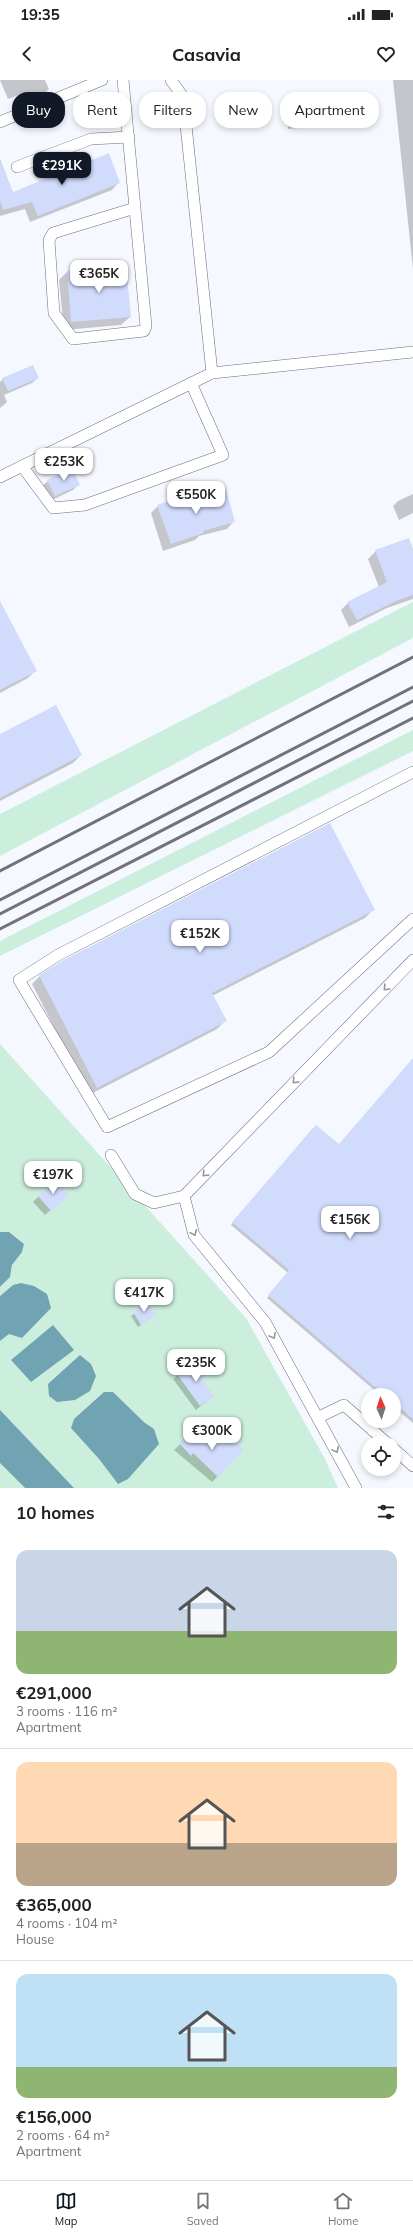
<!DOCTYPE html>
<meta charset="utf-8">
<style>
:root{--surface:#fff;--page:#f2f2f2;--text:#202124;--muted:#757577;--line:#e0e0e0;--accent:#111827}
body{margin:0;font-family:Mulish,sans-serif;background:var(--page);color:var(--text);height:100vh;display:flex;flex-direction:column;font-size:15px;white-space:nowrap}
*{box-sizing:border-box;margin:0}
p{font-size:13px;color:var(--muted)}
.icon{flex:none;width:22px;height:22px;fill:none;stroke:currentColor;stroke-width:2;stroke-linecap:round;stroke-linejoin:round}
.map{position:relative;height:1408px;overflow:hidden}
.details{display:flex;flex-direction:column;background:var(--surface);flex:1}
.details>*{flex:none}
.hud{position:absolute;left:12px;top:12px;width:389px;height:36px;display:flex;gap:8px}
.needle{width:26px;rotate:357deg}
.tools{position:absolute;left:361px;top:1308px;display:grid;gap:8px}
.tools a{display:grid;place-items:center;width:40px;height:40px;border-radius:50%;background:var(--surface);box-shadow:0 2px 6px #0003;font-size:20px}
.price{position:absolute;translate:-50% -34px;padding:0 9px;border-radius:8px;background:#fff;color:#222;font-size:13px;line-height:26px;filter:drop-shadow(0 1px 2px #0008)}
.price::after{content:'';position:absolute;left:50%;top:24px;width:12px;height:9px;margin-left:-6px;background:inherit;clip-path:polygon(0 0,100% 0,50% 100%)}
.price.on{background:var(--accent);color:#fff}
ul{padding:0;list-style:none}
li{display:grid;align-content:center;gap:8px;height:212px;padding:0 16px}
li+li{border-top:1px solid var(--line)}
li span{display:grid;place-items:center;height:124px;border-radius:12px;color:#555}
li>.icon{margin-inline-start:auto}
span .icon{width:72px;height:72px;fill:#fffc;stroke-width:1}
li b{font-size:17px}
h2{display:flex;justify-content:space-between;align-items:center;height:48px;padding:0 16px;font-size:17px}
.tag{padding:0 14px;border-radius:16px;background:var(--surface);box-shadow:0 2px 6px #0003;font-size:14px;line-height:36px}
.tag.on{background:var(--accent);color:#fff}
.status{display:flex;justify-content:space-between;align-items:center;height:28px;padding:0 20px;background:var(--surface);direction:ltr}
.status svg{height:11px;fill:currentColor}
header{display:flex;justify-content:space-between;align-items:center;height:52px;padding:0 16px;background:var(--surface);font-size:18px;font-weight:700}
.dock{display:flex;justify-content:space-around;align-items:center;height:56px;border-top:1px solid var(--line);background:var(--surface);font-size:11px;color:var(--muted)}
.dock a{display:grid;justify-items:center;gap:2px}
.dock .on{color:var(--accent)}
.map>svg:first-child{display:block}
.green{fill:#cbefdc;fill-rule:evenodd}
.water{fill:#71a4b2}
.shadow{fill:#0003}
.building{fill:#d1dcfc}
.lines{fill:none;stroke-linecap:round;stroke-linejoin:round}
.service-casing{stroke:#6c6f79;stroke-width:12}
.service{stroke:#fff;stroke-width:11}
.rail{stroke:#727378;stroke-width:3}
.oneway{stroke:#959698}
</style>
<div class="status"><b>19:35</b><svg viewBox="0 0 49 12"><path d="M0 12V9h3v3zM5 12V6h3v6zM10 12V3h3v9zM15 12V0h3v12zM26 1h20v11H26zM47 4h2v5h-2z"/></svg></div>
<header><svg class="icon" aria-label="back" viewBox="0 0 24 24"><path d="M15 5l-7 7 7 7"/></svg>Casavia<svg class="icon" aria-label="heart" viewBox="0 0 24 24"><path d="M12 20l-8-8c-3-5 5-10 8-4 3-6 11-1 8 4z"/></svg></header>
<div class="map">
<svg width="413" height="1408" viewBox="0 0 413 1408">
<rect width="100%" height="100%" fill="#f6f8ff"/>
<!-- green -->
<g class="green">
<polygon points="413,522 413,558 0,776 0,734"/>
<polygon points="413,650 413,671 0,876 0,861"/>
<path d="M0 964 246 1238 325 1379 338 1408H74L0 1330V1261L9 1254 13 1205 0 1216V1207L10 1197 12 1185 22 1172 24 1164 9 1152H0ZM113 1312 145 1343 118 1404 99 1379Z"/>
<polygon points="0,1383 25,1408 0,1408"/>
</g>
<!-- water -->
<g class="water">
<polygon points="0,1152 9,1152 24,1164 22,1172 12,1185 10,1197 0,1207"/>
<polygon points="21,1203 34,1206 47,1214 51,1228 22,1258 9,1254 0,1261 0,1216 13,1205"/>
<polygon points="53,1245 74,1270 31,1302 11,1280"/>
<polygon points="80,1275 91,1284 96,1296 90,1311 75,1320 57,1322 49,1316 48,1304"/>
<polygon points="104,1312 113,1312 145,1343 154,1349 159,1364 128,1399 118,1404 99,1379 71,1348 74,1339"/>
<polygon points="0,1330 2,1332 74,1408 25,1408 0,1383"/>
</g>
<!-- shadow -->
<g class="shadow">
<polygon points="0,0 45,0 49,9 41,17 28,23 24,13 8,19"/>
<polygon points="393,0 413,0 413,189"/>
<polygon points="292,29 335,40 329,45 288,49 287,34"/>
<polygon points="0,79 13,113 119,102 112,110 30,142 25,129 0,136"/>
<polygon points="67,192 130,237 121,245 64,250 59,200"/>
<polygon points="38,298 32,303 4,315 7,322 0,328 0,302 3,299"/>
<polygon points="48,401 78,405 73,410 50,421 42,406"/>
<polygon points="413,414 413,433 399,440 393,426 398,421"/>
<polygon points="191,420 234,441 227,449 199,456 195,460 163,471 151,433 158,426"/>
<polygon points="376,471 413,472 413,519 387,528 349,547 341,530 348,523 379,507 368,479"/>
<polygon points="0,536 36,590 28,598 0,613"/>
<polygon points="0,655 81,675 73,683 0,721"/>
<polygon points="373,830 365,838 212,916 225,941 217,949 89,1015 32,904 40,896"/>
<polygon points="413,979 413,1343 394,1327 394,1315 380,1315 267,1218 288,1193 231,1145 313,1048 339,1066"/>
<polygon points="39,1116 62,1120 45,1135 33,1122"/>
<polygon points="147,1224 152,1237 138,1247 131,1236"/>
<polygon points="194,1283 201,1300 213,1316 196,1330 173,1299"/>
<polygon points="196,1349 214,1369 243,1370 212,1402 174,1370"/>
</g>
<!-- building -->
<g class="building">
<polygon points="334,24 336,40 293,44 292,28"/>
<polygon points="109,73 120,103 38,136 32,122 3,130 0,120 0,81 13,112"/>
<polygon points="126,185 131,237 71,242 67,191"/>
<polygon points="33,285 39,298 8,311 2,298"/>
<polygon points="72,388 80,405 55,416 47,400"/>
<polygon points="226,409 235,442 203,451 204,453 171,464 157,425 191,414 192,418"/>
<polygon points="409,458 413,469 413,515 396,521 357,540 347,522 387,502 375,470"/>
<polygon points="0,521 37,591 0,610"/>
<polygon points="56,625 82,675 0,718 0,654"/>
<polygon points="330,743 375,830 212,913 227,941 97,1008 39,895 62,881"/>
<polygon points="413,978 413,1339 394,1323 394,1315 384,1315 268,1215 289,1190 232,1142 316,1045 339,1064"/>
<polygon points="55,1100 69,1115 51,1131 38,1116"/>
<polygon points="147,1222 156,1234 141,1245 133,1232"/>
<polygon points="194,1281 206,1297 202,1300 214,1316 200,1326 177,1294"/>
<polygon points="196,1347 215,1367 228,1354 244,1370 218,1397 193,1373 191,1376 179,1363"/>
</g>
<g class="lines">
<!-- service casing -->
<g class="service-casing">
<g id="service">
<polyline points="123,0 146,246 144,251 73,259 54,233 49,160 53,153 135,128"/>
<polyline points="171,0 183,17 212,293"/>
<polyline points="0,42 102,0"/>
<polyline points="17,87 91,59 129,57"/>
<polyline points="22,386 53,428 85,425 223,375 191,303"/>
<polyline points="0,397 212,293 413,272"/>
<polyline points="413,692 58,875 19,900 107,1047 269,972 413,839"/>
<polyline points="111,1075 135,1114 154,1123 184,1116 413,880"/>
<polyline points="184,1116 194,1155 265,1242 356,1408"/>
<polyline points="319,1337 344,1325 387,1363"/>
<polyline points="394,1369 413,1386"/>
</g>
</g>
<!-- service -->
<use href="#service" class="service"/>
<!-- rail -->
<g class="rail">
<polyline points="0,791 413,577"/>
<polyline points="0,820 413,607"/>
<polyline points="0,834 413,621"/>
<polyline points="0,849 413,638"/>
</g>
</g>
<!-- one-way arrows -->
<defs><path id="oneway-chevron" d="M-2-3.5L2.5 0L-2 3.5" fill="none" stroke-width="1.6" stroke-linecap="round" stroke-linejoin="round"/></defs>
<g class="oneway">
<use href="#oneway-chevron" transform="translate(386 908) rotate(134)"/>
<use href="#oneway-chevron" transform="translate(295 1001) rotate(134)"/>
<use href="#oneway-chevron" transform="translate(205 1094) rotate(134)"/>
<use href="#oneway-chevron" transform="translate(194 1153) rotate(66)"/>
<use href="#oneway-chevron" transform="translate(273 1256) rotate(62)"/>
<use href="#oneway-chevron" transform="translate(336 1370) rotate(62)"/>
</g>
</svg>
<div class="tools">
<a><svg class="needle" viewBox="-14 -14 28 28"><path d="M0-13l5 13h-10z" fill="#e53935"/><path d="M0 13l5-13h-10z" fill="#757577"/></svg></a>
<a><svg class="icon" aria-label="locate" viewBox="0 0 24 24"><circle cx="12" cy="12" r="6"/><path d="M12 2v4M12 18v4M2 12h4M18 12h4"/></svg></a>
</div>
<b class="price on" style="left:62px;top:106px">€291K</b>
<b class="price" style="left:99px;top:214px">€365K</b>
<b class="price" style="left:64px;top:402px">€253K</b>
<b class="price" style="left:196px;top:435px">€550K</b>
<b class="price" style="left:200px;top:874px">€152K</b>
<b class="price" style="left:53px;top:1115px">€197K</b>
<b class="price" style="left:350px;top:1160px">€156K</b>
<b class="price" style="left:144px;top:1233px">€417K</b>
<b class="price" style="left:196px;top:1303px">€235K</b>
<b class="price" style="left:212px;top:1371px">€300K</b>
<div class="hud">
<a class="tag on">Buy</a>
<a class="tag">Rent</a>
<a class="tag">Filters</a>
<a class="tag">New</a>
<a class="tag">Apartment</a>
</div>
</div>
<section class="details">
<h2>10 homes<svg class="icon" aria-label="filters" viewBox="0 0 24 24"><path d="M4 7h16M4 17h16"/><circle cx="9" cy="7" r="2"/><circle cx="15" cy="17" r="2"/></svg></h2>
<ul>
<li><span style="background:linear-gradient(#c9d6e8 65%,#8fb573 0)"><svg class="icon" aria-label="home" viewBox="0 0 24 24"><path d="M3 11l9-7 9 7M6 9v11h12V9"/></svg></span><div><b>€291,000</b><p>3 rooms · 116 m²</p><p>Apartment</p></div></li>
<li><span style="background:linear-gradient(#ffd9b3 65%,#b9a48a 0)"><svg class="icon" aria-label="home" viewBox="0 0 24 24"><path d="M3 11l9-7 9 7M6 9v11h12V9"/></svg></span><div><b>€365,000</b><p>4 rooms · 104 m²</p><p>House</p></div></li>
<li><span style="background:linear-gradient(#bfe0f5 75%,#8fb573 0)"><svg class="icon" aria-label="home" viewBox="0 0 24 24"><path d="M3 11l9-7 9 7M6 9v11h12V9"/></svg></span><div><b>€156,000</b><p>2 rooms · 64 m²</p><p>Apartment</p></div></li>
</ul>
</section>
<nav class="dock">
<a class="on"><svg class="icon" aria-label="map" viewBox="0 0 24 24"><path d="M3 6l6-2 6 2 6-2v14l-6 2-6-2-6 2zM9 4v14M15 6v14"/></svg>Map</a>
<a><svg class="icon" aria-label="saved" viewBox="0 0 24 24"><path d="M7 4h10v16l-5-4-5 4z"/></svg>Saved</a>
<a><svg class="icon" aria-label="home" viewBox="0 0 24 24"><path d="M3 11l9-7 9 7M6 9v11h12V9"/></svg>Home</a>
</nav>
